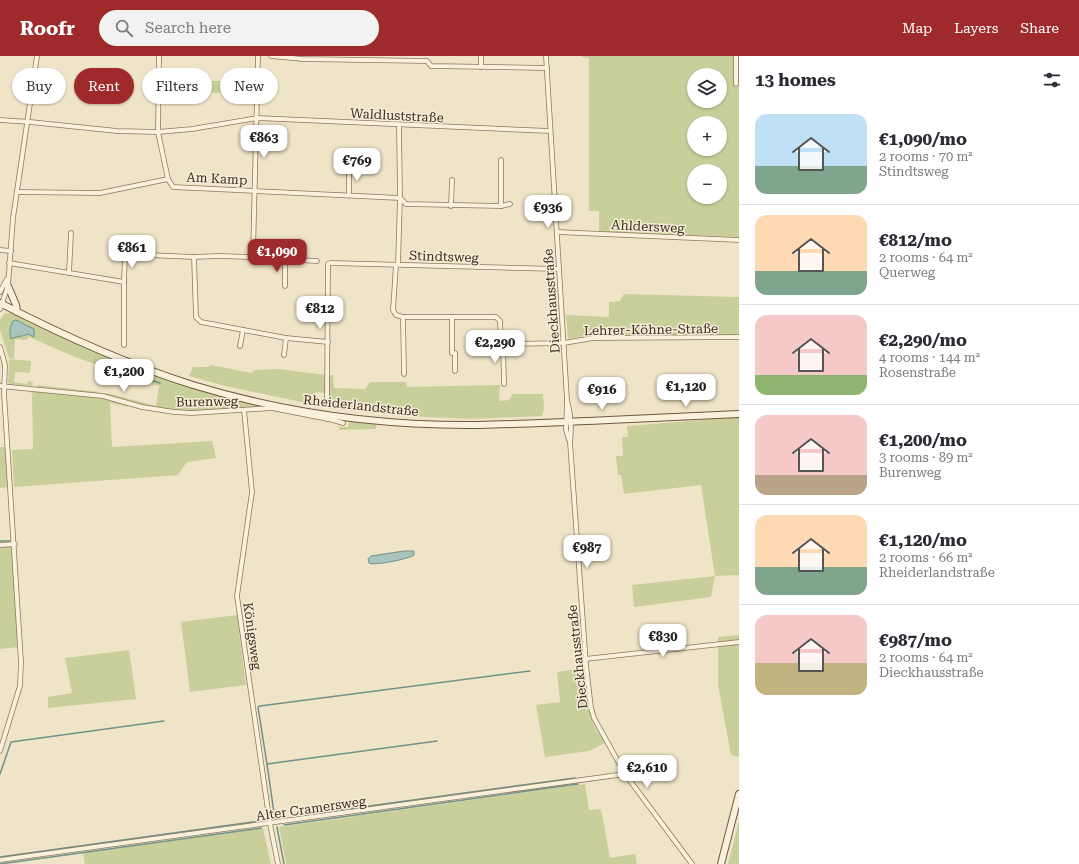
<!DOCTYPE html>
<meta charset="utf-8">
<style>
:root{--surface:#fff;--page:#f2f2f3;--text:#2b2b33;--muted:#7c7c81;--line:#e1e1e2;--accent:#9e2a2b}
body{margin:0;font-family:"Roboto Serif",serif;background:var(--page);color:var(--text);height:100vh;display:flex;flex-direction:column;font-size:15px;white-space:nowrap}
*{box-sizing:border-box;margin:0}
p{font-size:13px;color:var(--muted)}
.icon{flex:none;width:22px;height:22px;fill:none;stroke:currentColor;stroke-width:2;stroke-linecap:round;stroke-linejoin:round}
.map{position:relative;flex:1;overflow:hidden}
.drawer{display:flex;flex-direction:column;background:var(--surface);width:340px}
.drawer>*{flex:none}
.banner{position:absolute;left:12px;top:12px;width:380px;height:36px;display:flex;gap:8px}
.tools{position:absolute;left:687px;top:12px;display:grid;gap:8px}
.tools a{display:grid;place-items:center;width:40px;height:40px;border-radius:50%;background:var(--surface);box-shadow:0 1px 3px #0004;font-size:20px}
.price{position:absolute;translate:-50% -34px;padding:0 9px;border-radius:8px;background:#fff;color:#222;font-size:13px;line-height:26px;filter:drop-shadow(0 1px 2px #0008)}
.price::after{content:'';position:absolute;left:50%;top:24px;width:12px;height:9px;margin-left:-6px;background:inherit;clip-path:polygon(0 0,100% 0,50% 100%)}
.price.selected{background:var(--accent);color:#fff}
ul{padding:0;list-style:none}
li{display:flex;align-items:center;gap:12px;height:100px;padding:0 16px}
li+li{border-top:1px solid var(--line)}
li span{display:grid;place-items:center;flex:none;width:112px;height:80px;border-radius:12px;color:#555}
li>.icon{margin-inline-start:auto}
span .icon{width:48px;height:48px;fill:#fffc;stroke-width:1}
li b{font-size:17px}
h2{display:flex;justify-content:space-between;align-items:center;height:48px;padding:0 16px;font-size:17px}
.chip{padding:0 14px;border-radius:18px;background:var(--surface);box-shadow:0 1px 3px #0004;font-size:14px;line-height:36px}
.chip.selected{background:var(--accent);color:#fff}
header{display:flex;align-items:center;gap:24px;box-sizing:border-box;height:56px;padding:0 20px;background:var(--accent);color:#fff}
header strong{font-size:19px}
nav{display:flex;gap:22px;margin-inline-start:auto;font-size:14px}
.search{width:280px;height:36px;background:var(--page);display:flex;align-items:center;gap:10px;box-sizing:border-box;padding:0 14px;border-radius:22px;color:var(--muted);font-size:15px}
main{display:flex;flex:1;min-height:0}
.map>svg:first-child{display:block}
.green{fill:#c9cf9b;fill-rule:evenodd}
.water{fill:#a9c4bc;stroke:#6f938a}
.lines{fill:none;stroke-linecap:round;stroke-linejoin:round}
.stream{stroke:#6f938a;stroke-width:1.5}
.street-casing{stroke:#8d765c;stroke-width:5.5}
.secondary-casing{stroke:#6f573f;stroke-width:8}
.street{stroke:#faf1dc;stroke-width:4}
.secondary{stroke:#faf1dc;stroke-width:6}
.labels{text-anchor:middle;stroke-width:3;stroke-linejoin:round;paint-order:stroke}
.street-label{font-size:13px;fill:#3d2e20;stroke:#f7eed8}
</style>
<header>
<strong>Roofr</strong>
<div class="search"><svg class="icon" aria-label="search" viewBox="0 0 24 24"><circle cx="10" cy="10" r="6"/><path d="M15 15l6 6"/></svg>Search here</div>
<nav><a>Map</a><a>Layers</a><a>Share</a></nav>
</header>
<main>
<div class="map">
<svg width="739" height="808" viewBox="0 0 739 808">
<rect width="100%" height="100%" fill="#f0e4c8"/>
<!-- green -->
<g class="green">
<path d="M582 0H739V181L599 176V155H589V2L582 1ZM694 19H720V45H694ZM694 67H720V93H694ZM694 115H720V141H694Z"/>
<polygon points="195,25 223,25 224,37 203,37 196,35"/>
<polygon points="624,238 739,241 739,279 591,279 568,283 566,259 609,261 609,246 620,245"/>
<polygon points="5,257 11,257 60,281 128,309 270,351 175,355 151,351 107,339 106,337 111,338 156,350 159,330 144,326 75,301 29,281 26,284 15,283 14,303 9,302 0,274 0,264"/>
<polygon points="9,303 31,305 30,317 15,316 14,326 27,328 28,325 33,326 32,330 10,328 8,327"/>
<polygon points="211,309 252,317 254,314 279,313 326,319 326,337 315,336 315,347 325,349 325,351 225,330 189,320 193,311 208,311"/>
<polygon points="329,319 333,319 334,332 365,333 370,326 406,326 407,331 500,329 499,345 509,344 513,338 543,338 544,353 542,360 470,363 406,360 338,353 329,352"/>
<polygon points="37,329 99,336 98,338 37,331"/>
<polygon points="30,335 108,342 127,348 128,351 110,347 112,391 212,385 216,402 187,406 178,419 14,431 12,394 33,393 32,337 30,336"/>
<polygon points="739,361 739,519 715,520 711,541 634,551 632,529 715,520 701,429 624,438 621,419 618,419 616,400 623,400 622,381 628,381 627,370"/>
<polygon points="349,365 376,368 376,373 340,374 338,371 348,371"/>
<polygon points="0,391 5,391 8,431 0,432"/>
<polygon points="12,490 20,591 0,593 0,491"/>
<polygon points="237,559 246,629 190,636 181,566"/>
<polygon points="739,579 739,701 731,699 718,629 718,581"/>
<polygon points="129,594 136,643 48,652 48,641 72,637 65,602"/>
<polygon points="584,612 589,655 595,671 605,687 589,695 545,701 536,649 560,646 557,616"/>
<polygon points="585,728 589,754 601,753 610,802 635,798 637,808 286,808 279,771"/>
<polygon points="739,765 739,808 728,808"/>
<polygon points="263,772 271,808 85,808 83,797"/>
</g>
<!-- water -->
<g class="water">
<path d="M16 264 34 273V281L28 278C22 281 16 280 11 283 9 278 10 270 13 265Z"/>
<path d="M404 495H414V499C409 503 374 510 369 507L368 503 371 500Z"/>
</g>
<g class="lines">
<!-- stream -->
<g class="stream">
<polyline points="118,313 160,327"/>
<polyline points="0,485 10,485"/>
<polyline points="267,708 258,651 260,650 530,615"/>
<polyline points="0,718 11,686 164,665"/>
<polyline points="296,760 575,722"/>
<polyline points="275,764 267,708 437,685"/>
<polyline points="284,769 578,728"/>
<polyline points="277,771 284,808"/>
<polyline points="0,801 266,764"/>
<polyline points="0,808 261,772"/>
</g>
<!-- street casing -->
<g class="street-casing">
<g id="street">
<polyline points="159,0 158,76 168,123"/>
<polyline points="271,0 303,3 427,5 431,10 547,12"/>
<polyline points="481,0 481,11"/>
<polyline points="546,0 567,344 566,374 569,384"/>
<polyline points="736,28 736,0"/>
<polyline points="0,64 30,66 117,75 158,76 192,73 257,62 550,75"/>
<polyline points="18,136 100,137 168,123 173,131 400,142 406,148 501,150 510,148"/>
<polyline points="349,138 349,114"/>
<polyline points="451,150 452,124"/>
<polyline points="501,150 501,104"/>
<polyline points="557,176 739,184"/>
<polyline points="0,194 11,195"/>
<polyline points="194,201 196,261 201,266 286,282 328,286"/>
<polyline points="251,201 253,198 258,0"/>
<polyline points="9,207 124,226 124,289"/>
<polyline points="398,208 400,142 399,69"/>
<polyline points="396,209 393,254 396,259 403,261 496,261 500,265 501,283 503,288 564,287 593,282 739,281"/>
<polyline points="69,217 71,177"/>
<polyline points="124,226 125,198 194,201 219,200 251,201 317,205"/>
<polyline points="285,230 285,203"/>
<polyline points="0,236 7,223"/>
<polyline points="0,253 8,230 13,162 37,0"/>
<polyline points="403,261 404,318"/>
<polyline points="452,261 452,297 455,297 455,315"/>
<polyline points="503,288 504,328"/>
<polyline points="240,290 243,274"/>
<polyline points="0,291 5,309 4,337 21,606 20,630 0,695"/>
<polyline points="284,299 286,282"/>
<polyline points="0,330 103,340 142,351 174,356 192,357 272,352 333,364 343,367"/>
<polyline points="327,341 328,208 331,207 559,213"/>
<path d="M567 344C571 359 572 371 570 386L586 609 591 652 594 662 625 718 692 808"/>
<polyline points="244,354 252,436 237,540 270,768 278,808"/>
<polyline points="0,489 15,488"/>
<polyline points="585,603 739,586"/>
<polyline points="0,804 625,718"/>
</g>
</g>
<!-- secondary casing -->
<g class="secondary-casing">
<g id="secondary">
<polyline points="8,230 16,249 17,256"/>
<path d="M0 247C62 279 126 308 193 329 285 357 384 370 479 369 523 368 566 366 609 364 653 362 696 360 739 358"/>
<polyline points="721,808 739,738"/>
</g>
</g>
<!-- street -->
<use href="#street" class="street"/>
<!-- secondary -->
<use href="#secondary" class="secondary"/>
</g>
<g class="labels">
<!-- street labels -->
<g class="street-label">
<text transform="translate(397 59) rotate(3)" y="5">Waldluststraße</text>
<text transform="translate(217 122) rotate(3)" y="5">Am Kamp</text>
<text transform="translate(648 170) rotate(3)" y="5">Ahldersweg</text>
<text transform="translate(444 200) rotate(2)" y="5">Stindtsweg</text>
<text transform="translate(551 245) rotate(-94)" y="5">Dieckhausstraße</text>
<text transform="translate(651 273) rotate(-1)" y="5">Lehrer-Köhne-Straße</text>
<text transform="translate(207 345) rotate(-1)" y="5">Burenweg</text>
<text transform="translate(361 349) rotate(6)" y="5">Rheiderlandstraße</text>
<text transform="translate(253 580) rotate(82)" y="5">Königsweg</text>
<text transform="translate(577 601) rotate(-96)" y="5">Dieckhausstraße</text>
<text transform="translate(311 752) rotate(-8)" y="5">Alter Cramersweg</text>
</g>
</g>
</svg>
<div class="tools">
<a><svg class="icon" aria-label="layers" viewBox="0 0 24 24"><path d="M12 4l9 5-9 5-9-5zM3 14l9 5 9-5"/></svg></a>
<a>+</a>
<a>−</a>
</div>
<b class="price" style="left:264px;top:103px">€863</b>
<b class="price" style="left:357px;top:126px">€769</b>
<b class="price" style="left:548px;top:173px">€936</b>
<b class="price" style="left:132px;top:213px">€861</b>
<b class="price selected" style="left:277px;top:217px">€1,090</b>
<b class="price" style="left:320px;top:274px">€812</b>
<b class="price" style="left:495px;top:308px">€2,290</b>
<b class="price" style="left:124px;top:337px">€1,200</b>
<b class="price" style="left:686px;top:352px">€1,120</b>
<b class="price" style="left:602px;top:355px">€916</b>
<b class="price" style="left:587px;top:513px">€987</b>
<b class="price" style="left:663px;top:602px">€830</b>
<b class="price" style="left:647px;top:733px">€2,610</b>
<div class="banner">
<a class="chip">Buy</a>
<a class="chip selected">Rent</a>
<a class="chip">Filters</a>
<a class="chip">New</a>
</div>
</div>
<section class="drawer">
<h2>13 homes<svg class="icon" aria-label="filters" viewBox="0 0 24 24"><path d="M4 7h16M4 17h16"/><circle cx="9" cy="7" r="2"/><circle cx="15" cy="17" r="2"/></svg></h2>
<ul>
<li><span style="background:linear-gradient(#bfe0f5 65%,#7fa58c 0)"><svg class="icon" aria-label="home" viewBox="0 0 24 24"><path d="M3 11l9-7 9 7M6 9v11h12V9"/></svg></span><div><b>€1,090/mo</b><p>2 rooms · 70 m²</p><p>Stindtsweg</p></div></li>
<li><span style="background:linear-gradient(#ffd9b3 70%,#7fa58c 0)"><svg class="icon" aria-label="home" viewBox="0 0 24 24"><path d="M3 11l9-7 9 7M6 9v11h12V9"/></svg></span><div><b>€812/mo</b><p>2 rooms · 64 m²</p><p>Querweg</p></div></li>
<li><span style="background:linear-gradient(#f6c9c9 75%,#8fb573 0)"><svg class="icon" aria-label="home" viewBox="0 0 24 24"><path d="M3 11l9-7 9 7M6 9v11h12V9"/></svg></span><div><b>€2,290/mo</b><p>4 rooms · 144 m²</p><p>Rosenstraße</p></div></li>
<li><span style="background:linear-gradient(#f6c9c9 75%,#b9a48a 0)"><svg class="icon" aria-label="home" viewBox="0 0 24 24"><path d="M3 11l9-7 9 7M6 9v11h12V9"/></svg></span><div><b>€1,200/mo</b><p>3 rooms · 89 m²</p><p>Burenweg</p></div></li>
<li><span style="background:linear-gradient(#ffd9b3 65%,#7fa58c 0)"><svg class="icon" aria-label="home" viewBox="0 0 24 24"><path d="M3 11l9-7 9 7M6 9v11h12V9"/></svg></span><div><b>€1,120/mo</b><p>2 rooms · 66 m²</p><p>Rheiderlandstraße</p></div></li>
<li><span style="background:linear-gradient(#f6c9c9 60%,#c2b280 0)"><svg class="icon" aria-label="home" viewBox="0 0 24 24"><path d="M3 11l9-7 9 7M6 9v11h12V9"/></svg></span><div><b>€987/mo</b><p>2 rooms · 64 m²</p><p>Dieckhausstraße</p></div></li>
</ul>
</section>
</main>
